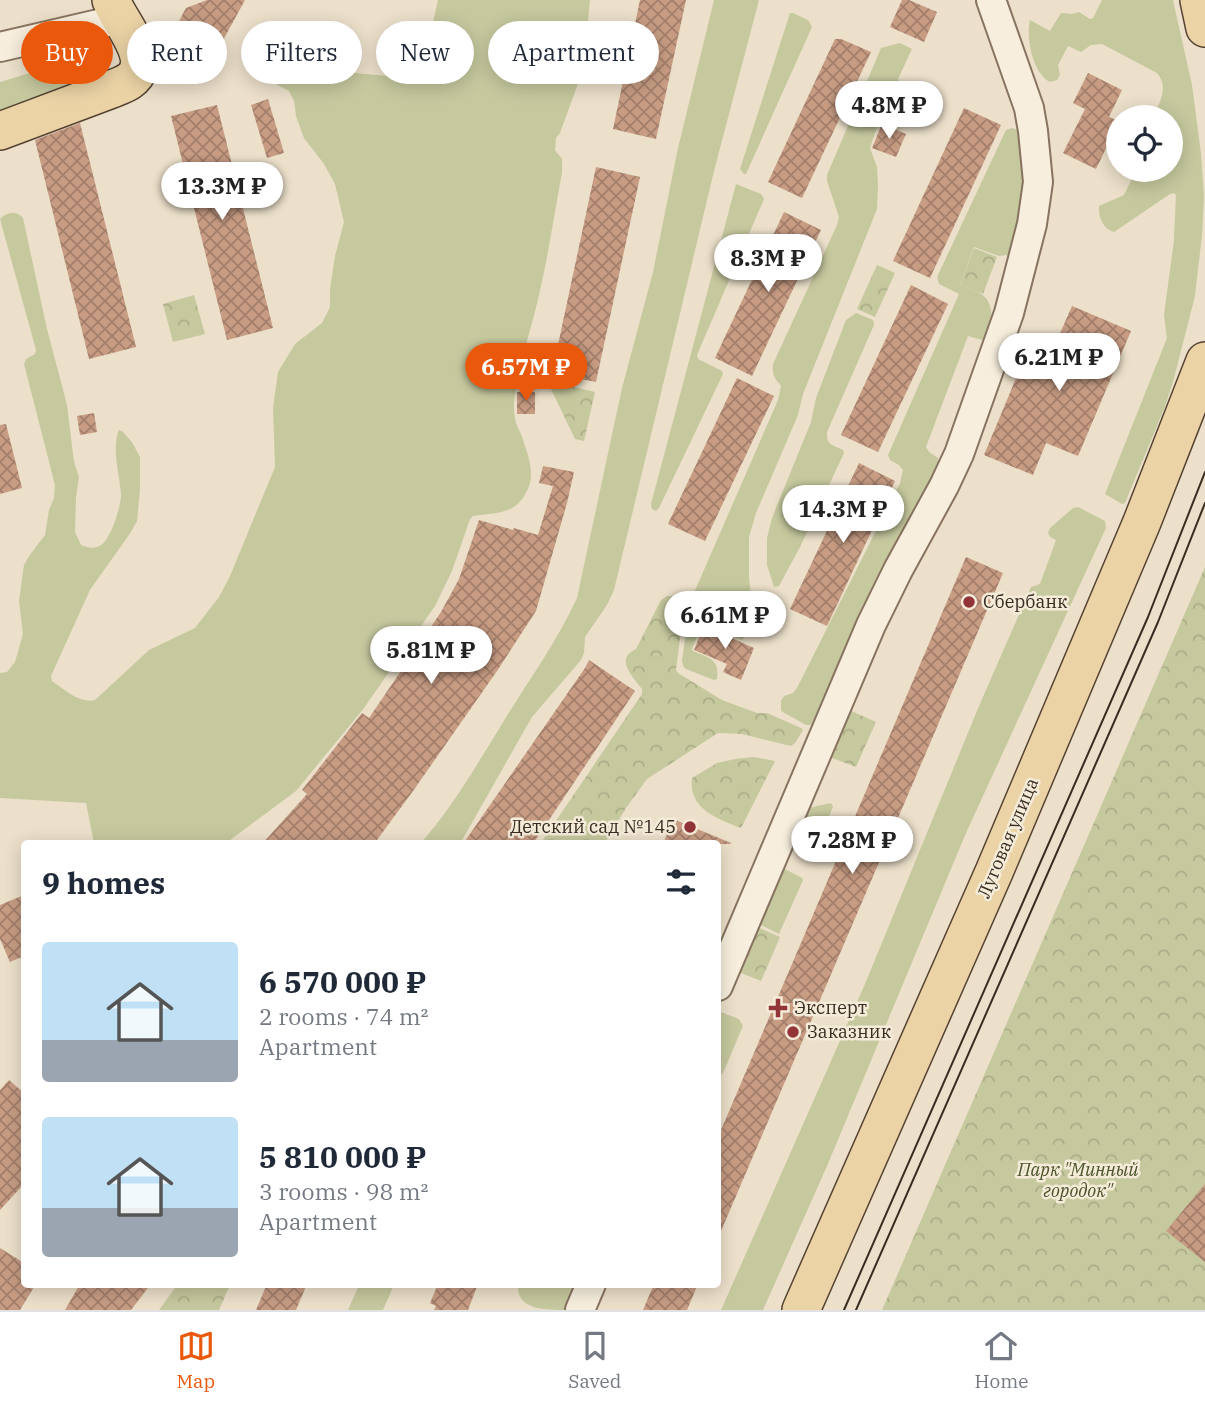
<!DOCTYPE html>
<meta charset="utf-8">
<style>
:root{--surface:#fff;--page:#f6f6f7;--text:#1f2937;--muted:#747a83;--line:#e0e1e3;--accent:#ea580c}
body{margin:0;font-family:"IBM Plex Serif",serif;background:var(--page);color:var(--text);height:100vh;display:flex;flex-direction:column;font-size:26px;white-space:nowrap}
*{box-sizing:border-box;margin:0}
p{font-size:23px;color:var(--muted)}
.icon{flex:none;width:38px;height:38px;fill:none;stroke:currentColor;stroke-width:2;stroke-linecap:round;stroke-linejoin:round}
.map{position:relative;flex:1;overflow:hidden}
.details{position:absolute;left:21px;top:840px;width:700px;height:448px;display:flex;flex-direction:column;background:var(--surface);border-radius:7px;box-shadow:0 4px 18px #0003}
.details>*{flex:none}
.banner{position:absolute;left:21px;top:21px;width:700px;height:63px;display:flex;gap:14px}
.tools{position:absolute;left:1106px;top:105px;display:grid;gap:14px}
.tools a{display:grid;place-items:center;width:77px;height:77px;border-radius:50%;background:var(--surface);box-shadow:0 4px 18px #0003;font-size:35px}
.price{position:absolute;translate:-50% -60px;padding:0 16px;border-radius:24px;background:#fff;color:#222;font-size:23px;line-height:46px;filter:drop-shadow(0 2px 4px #0008)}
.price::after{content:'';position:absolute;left:50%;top:42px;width:21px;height:16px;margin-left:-10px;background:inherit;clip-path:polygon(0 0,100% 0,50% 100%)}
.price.selected{background:var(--accent);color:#fff}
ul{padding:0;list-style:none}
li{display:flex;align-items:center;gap:21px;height:175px;padding:0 21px}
li span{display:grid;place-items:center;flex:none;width:196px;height:140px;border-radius:7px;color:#555}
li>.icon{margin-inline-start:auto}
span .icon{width:84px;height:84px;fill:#fffc;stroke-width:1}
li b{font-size:30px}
h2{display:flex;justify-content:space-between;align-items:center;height:84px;padding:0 21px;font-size:30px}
.chip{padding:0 24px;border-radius:32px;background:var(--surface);box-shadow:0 4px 18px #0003;font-size:24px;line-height:63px}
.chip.selected{background:var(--accent);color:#fff}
.tabs{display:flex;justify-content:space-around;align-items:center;height:98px;border-top:2px solid var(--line);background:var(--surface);font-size:19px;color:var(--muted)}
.tabs a{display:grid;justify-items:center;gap:4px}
.tabs .selected{color:var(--accent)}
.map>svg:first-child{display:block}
.grass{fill:#c6c99e}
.forest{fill:url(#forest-crowns)}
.building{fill:url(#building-cross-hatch)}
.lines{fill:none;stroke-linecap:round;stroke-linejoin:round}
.minor-casing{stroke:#87735f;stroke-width:32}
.major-casing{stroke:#554233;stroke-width:40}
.minor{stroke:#f7eedd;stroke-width:28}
.major{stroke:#ebd3a5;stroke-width:37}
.tram{stroke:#392c22;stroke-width:2}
.poi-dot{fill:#923438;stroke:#f4ebd9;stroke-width:2.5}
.labels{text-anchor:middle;stroke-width:5;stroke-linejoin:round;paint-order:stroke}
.poi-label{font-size:18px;fill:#392c22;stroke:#f4ebd9;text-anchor:start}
.street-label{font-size:18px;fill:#392c22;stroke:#f4ebd9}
.park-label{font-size:18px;font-style:italic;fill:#4b542a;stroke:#f4ebd9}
</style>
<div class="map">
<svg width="1205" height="1310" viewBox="0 0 1205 1310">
<defs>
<pattern id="forest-crowns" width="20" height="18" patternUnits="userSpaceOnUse" patternTransform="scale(1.75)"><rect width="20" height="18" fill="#c6c99e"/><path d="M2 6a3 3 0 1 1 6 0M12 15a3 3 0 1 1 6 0" fill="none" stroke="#abad88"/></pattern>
<pattern id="building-cross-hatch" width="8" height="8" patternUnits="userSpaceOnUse" patternTransform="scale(1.75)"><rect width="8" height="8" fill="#c79c83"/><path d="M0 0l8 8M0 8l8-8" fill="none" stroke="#a37f6b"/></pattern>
</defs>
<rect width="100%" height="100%" fill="#ece0ca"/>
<!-- grass -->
<g class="grass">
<path d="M438 0H590L583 70 560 133 556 138 555 150 562 159V173C554 215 548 258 538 299 532 329 509 392 515 419 516 424 519 430 521 434 526 449 535 470 529 486 518 515 499 512 473 516L470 519 452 571 435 606 364 708 296 791 226 843H94L86 803 0 798V673L7 672 15 662 23 634 19 601 24 565 29 556 45 535 49 510 54 498 55 485 24 364 26 359 35 354 36 350 0 219C7 212 16 210 23 218L47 329 67 405 74 462 79 477 76 497 75 532 81 545C88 548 95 549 101 545 111 539 121 506 121 495 120 474 111 450 119 430L122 431 132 442 140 457V489L137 521 131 532 90 590 51 676 52 681C64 689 79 704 95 700L149 650 195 628 219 597 230 576 275 467 273 408 278 372 295 344 322 323 330 307V289L335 256 344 222 335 184 324 164 304 138 296 116 294 101 289 91 253 72 256 64 399 77 431 31Z"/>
<path d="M714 0H759L714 171 614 590 607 605 585 637 584 653 581 660 532 717 461 842 460 844 421 843C455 804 481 758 508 714 532 676 558 639 577 598L622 388 653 272 678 148Z"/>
<path d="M1102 0H1173L1192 85 1201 153 1204 197 1202 235 1195 296 1173 382 1164 409 1125 503 1122 504 1105 494 1167 338 1164 315 1174 240 1176 195 1174 193 1170 194 1114 232C1103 229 1098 217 1099 206L1124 195 1136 170H1171V117H1153C1160 102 1169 87 1157 73L1102 44 1091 45 1081 52 1068 46 1058 65 1060 75 1057 80 1050 82C1032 72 1026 38 1030 20L1050 31 1061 13 1072 14 1079 12 1090 19 1093 18Z"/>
<polygon points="790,13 793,13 808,20 812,27 746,174 744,174 740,169"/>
<path d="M900 43 912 49 898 79 899 82 908 86V88L898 111 879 121 870 148 877 167 878 185 877 209 803 394 798 415 756 513 749 537V578L751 595 750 614 746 636 742 640 705 624 702 625 692 649 693 651C709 658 720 659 717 679L714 680 686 669 683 666 682 661 690 602 778 400 781 386C774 378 772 374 773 364L837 225 839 217 827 181V175L881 48Z"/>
<polygon points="67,71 74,74 77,79 70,88 0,119 0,82 33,72"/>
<path d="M1012 128 1020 131C1022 142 1025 153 1025 164 1027 184 1021 242 1007 255L999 256 974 247 960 285C967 288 975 290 981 294 996 303 992 327 989 342L968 336 926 447 929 452 938 458 939 467 811 725H806L781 711V701L784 696 793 693 797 688 900 483 903 470 899 465 890 460 888 455 959 294 939 284 937 277 1006 130Z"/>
<polygon points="736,184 761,194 764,199 697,355 698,359 722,371 723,374 659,508 656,511 652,509 651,504"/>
<path d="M856 313 873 320 874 325 827 432C826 445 832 445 843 450L844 453 800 547 779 586 774 587 767 565V538L772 518 811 422 816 398 846 320Z"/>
<polygon points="1078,507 1105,521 1106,528 966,833 827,1166 763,1310 721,1310 865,984 979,706 1031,587 1040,584 1056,540 1050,537 1048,533 1050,528 1073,508"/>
<path d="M831 803 833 807 825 826 800 816 779 866 802 878 803 880 779 934 757 923 758 903C765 884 782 829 795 816 804 807 819 806 831 803Z"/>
<polygon points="718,1011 739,1019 743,1026 723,1073 720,1076 718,1075"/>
<polygon points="359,1285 394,1285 383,1310 348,1310"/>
<path d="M518 1285H573C575 1294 573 1303 566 1310 546 1310 516 1310 518 1285Z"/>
</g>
<!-- forest -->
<g class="forest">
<polygon points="974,248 997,257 983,294 960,285"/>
<polygon points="877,265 895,273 875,317 857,309"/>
<polygon points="194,295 205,334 173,342 163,304"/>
<polygon points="553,382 595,392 584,441 575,439 551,389"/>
<polygon points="1205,567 1205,1310 882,1310"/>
<path d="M667 596C676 596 681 598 684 607L676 670 678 673 722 700 757 713H767L801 728 803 730 795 743 791 746 742 734 718 733 647 779 626 808 605 843H541L642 694V689C633 677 614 659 636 649L661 600Z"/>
<polygon points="847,709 876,722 856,767 827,756"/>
<path d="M754 757 775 761 741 828C718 819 688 809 692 778L717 763 735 759Z"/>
<polygon points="750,924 780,937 761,981 731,969"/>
<polygon points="177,1285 177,1284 230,1285 219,1310 159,1310"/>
</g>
<!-- building -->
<g class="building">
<polygon points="207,0 245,0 210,64 168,42 186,8"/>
<polygon points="640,0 686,0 656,139 613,129"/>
<polygon points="902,0 909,0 937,12 924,42 890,27"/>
<polygon points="294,32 338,36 336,55 292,50"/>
<polygon points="835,39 841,39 871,52 802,198 768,182"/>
<polygon points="1088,73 1122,90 1109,117 1118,121 1118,124 1096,169 1063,153 1085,109 1073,103"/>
<polygon points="268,99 284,153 267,158 251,105"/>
<polygon points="217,105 273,328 227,340 171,116"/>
<polygon points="964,108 1001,125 930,278 893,261"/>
<polygon points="80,123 136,347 89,359 35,140"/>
<polygon points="882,124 906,134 896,157 872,148"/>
<polygon points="596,167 640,177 596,382 552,373"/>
<polygon points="784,212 821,230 752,376 715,358"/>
<polygon points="911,285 948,304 878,452 841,435"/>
<polygon points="1072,306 1131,331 1078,456 1046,443 1033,475 984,455 1027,352 1048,361"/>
<polygon points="737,378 774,396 705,541 668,524"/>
<rect x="517" y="392" width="18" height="22"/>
<polygon points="94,413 97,432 80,435 77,416"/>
<polygon points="6,424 22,488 0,494 0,425"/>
<polygon points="859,463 895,481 827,626 790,609"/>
<polygon points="543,466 574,472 567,503 536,611 497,671 413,791 374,844 262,844 307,794 302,790 362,713 369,718 441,612 459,579 479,520 513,530 514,528 538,535 553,486 539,483"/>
<polygon points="966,557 1003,573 718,1238 718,1137"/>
<polygon points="704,626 754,648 741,680 723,672 727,664 694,650"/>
<polygon points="589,660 635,691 533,844 463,844 585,668"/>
<polygon points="673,819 731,843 730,844 663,844"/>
<polygon points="24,895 24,956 10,962 0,939 0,905"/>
<polygon points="9,1080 24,1093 24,1184 0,1210 0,1090"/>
<polygon points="1205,1184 1205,1262 1166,1231"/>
<polygon points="0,1248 24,1263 24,1284 36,1284 20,1310 0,1310"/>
<polygon points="80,1284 151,1284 131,1310 65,1310"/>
<polygon points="267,1284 307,1284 296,1310 256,1310"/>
<polygon points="438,1284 478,1284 468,1310 434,1310 436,1306 430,1303"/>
<polygon points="654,1284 698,1284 687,1310 643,1310"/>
</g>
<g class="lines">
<!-- minor casing -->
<g class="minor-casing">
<g id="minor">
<polyline points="0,47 120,19"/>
<polyline points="718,986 871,625 898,570 944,486 959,454 1009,313 1032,224 1038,182 1033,131 1029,108 991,0"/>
<polyline points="580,1310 591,1284"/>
</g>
</g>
<!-- major casing -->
<g class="major-casing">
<g id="major">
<polyline points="1199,0 1205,28"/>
<path d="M0 131 112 89C121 85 135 81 138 70 146 50 118 19 111 0"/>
<polyline points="801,1310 994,872 1142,522 1205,361"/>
</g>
</g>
<!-- minor -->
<use href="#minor" class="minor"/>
<!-- major -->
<use href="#major" class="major"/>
<!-- tram -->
<g class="tram">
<polyline points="844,1310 1148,617 1205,472"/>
<polyline points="856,1310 1158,622 1205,503"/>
</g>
</g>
<!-- markers -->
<g class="poi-dot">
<circle cx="969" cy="602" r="7"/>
<circle cx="690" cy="827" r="7"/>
<path d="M774.5 997.5h7v7h7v7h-7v7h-7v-7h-7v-7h7z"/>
<circle cx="793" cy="1032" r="7"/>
</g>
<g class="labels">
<!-- poi labels -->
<g class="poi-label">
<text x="983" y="608">Сбербанк</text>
<text x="676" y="833" text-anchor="end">Детский сад №145</text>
<text x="794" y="1014">Эксперт</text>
<text x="807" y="1038">Заказник</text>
</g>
<!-- street labels -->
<g class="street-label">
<text transform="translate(1008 838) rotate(-67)" y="6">Луговая улица</text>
</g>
<!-- park labels -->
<g class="park-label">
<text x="1078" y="1176">Парк "Минный<tspan x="1078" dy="21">городок"</tspan></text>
</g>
</g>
</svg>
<div class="tools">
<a><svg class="icon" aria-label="locate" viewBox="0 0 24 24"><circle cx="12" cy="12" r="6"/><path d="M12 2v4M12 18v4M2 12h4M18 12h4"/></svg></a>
</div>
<b class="price" style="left:889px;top:141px">4.8M ₽</b>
<b class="price" style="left:222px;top:222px">13.3M ₽</b>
<b class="price" style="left:768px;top:294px">8.3M ₽</b>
<b class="price" style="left:1059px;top:393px">6.21M ₽</b>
<b class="price selected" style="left:526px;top:403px">6.57M ₽</b>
<b class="price" style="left:843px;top:545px">14.3M ₽</b>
<b class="price" style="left:725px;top:651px">6.61M ₽</b>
<b class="price" style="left:431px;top:686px">5.81M ₽</b>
<b class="price" style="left:852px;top:876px">7.28M ₽</b>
<div class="banner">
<a class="chip selected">Buy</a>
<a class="chip">Rent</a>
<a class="chip">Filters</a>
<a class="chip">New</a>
<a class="chip">Apartment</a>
</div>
<section class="details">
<h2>9 homes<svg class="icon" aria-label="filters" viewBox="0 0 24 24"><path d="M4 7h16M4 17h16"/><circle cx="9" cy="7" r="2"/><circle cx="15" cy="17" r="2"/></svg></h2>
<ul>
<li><span style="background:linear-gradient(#bfe0f5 70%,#9aa5b1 0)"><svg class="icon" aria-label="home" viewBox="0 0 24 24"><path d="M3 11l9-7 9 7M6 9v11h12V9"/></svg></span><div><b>6 570 000 ₽</b><p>2 rooms · 74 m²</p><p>Apartment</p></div></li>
<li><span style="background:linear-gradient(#bfe0f5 65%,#9aa5b1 0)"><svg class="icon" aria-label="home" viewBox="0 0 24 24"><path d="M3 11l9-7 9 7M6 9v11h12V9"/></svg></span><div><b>5 810 000 ₽</b><p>3 rooms · 98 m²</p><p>Apartment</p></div></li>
</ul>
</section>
</div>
<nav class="tabs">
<a class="selected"><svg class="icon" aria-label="map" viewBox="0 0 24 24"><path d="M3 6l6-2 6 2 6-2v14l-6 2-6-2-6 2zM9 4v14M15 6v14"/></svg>Map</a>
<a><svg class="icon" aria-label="saved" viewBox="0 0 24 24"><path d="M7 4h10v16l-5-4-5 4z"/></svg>Saved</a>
<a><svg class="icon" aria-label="home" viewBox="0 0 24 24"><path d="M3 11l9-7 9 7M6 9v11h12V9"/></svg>Home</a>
</nav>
